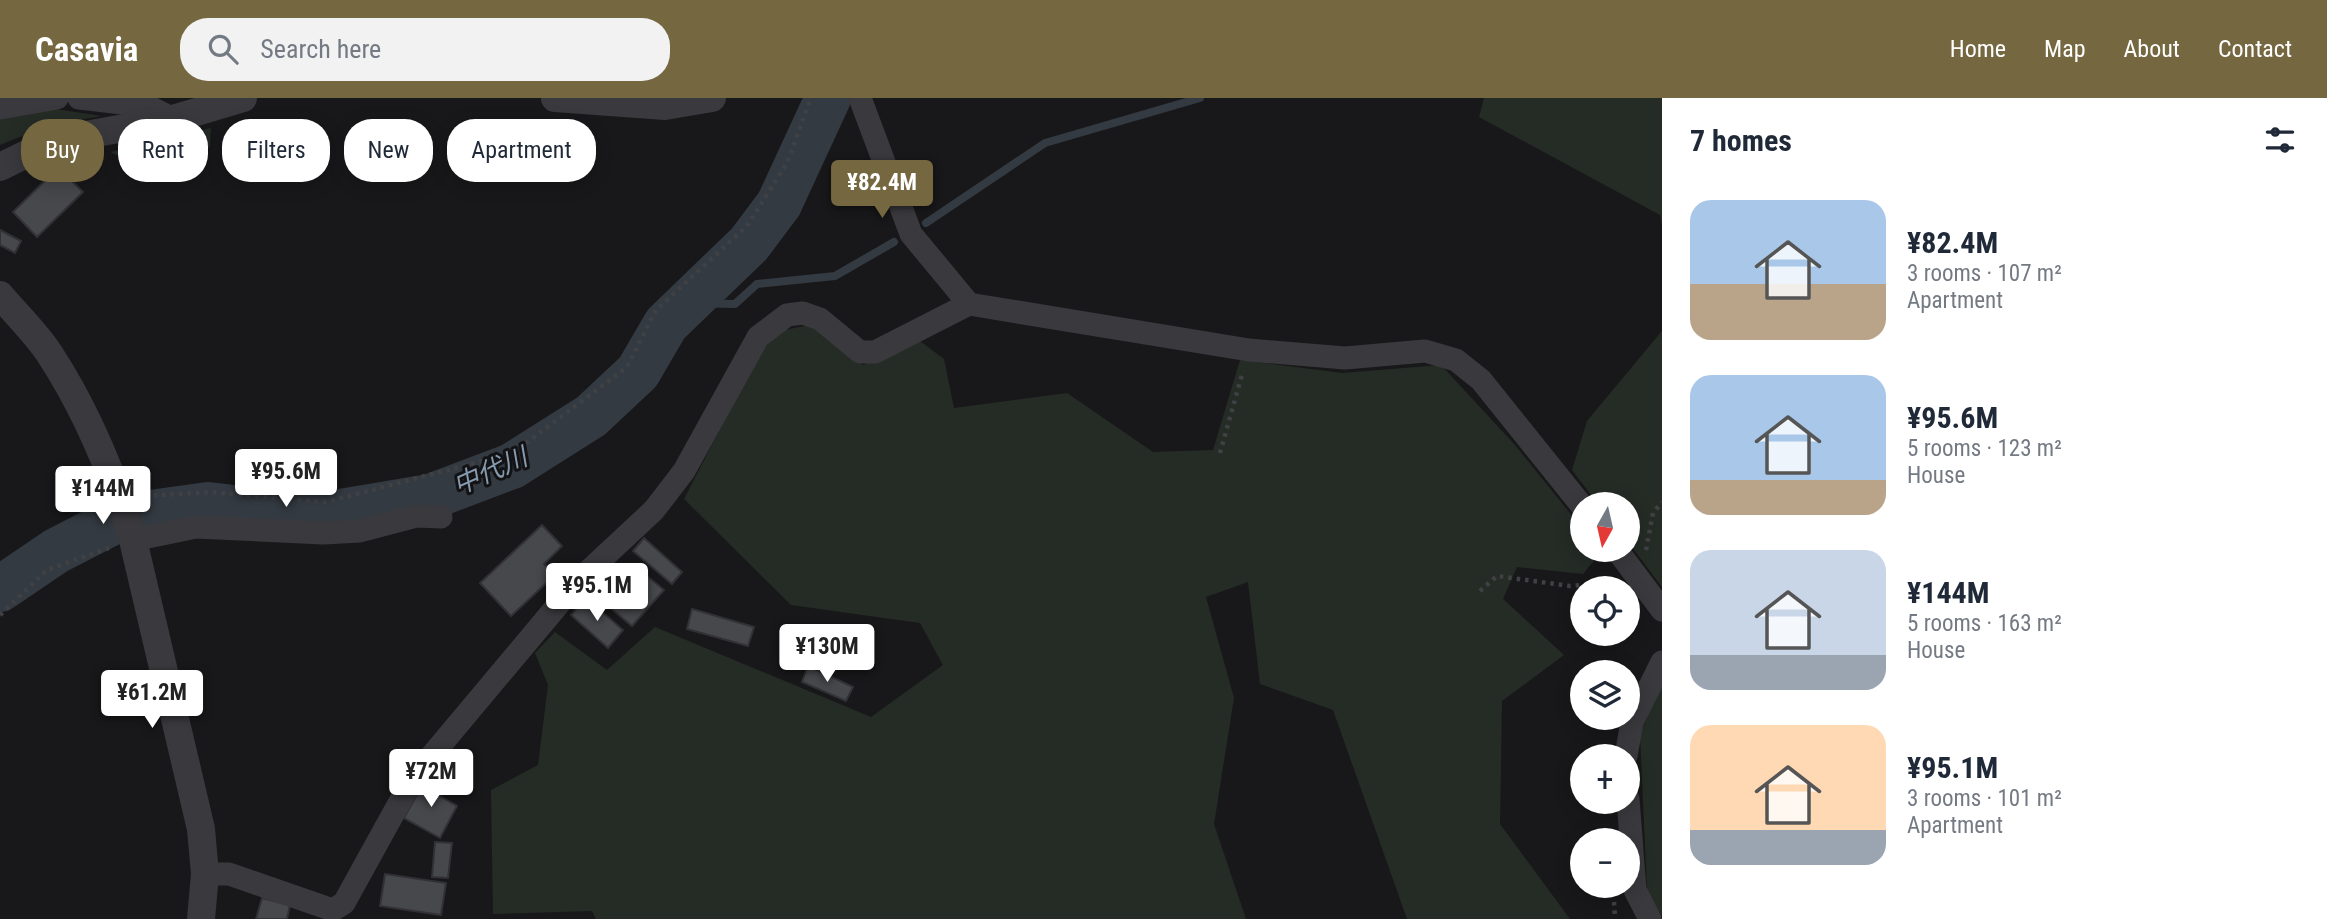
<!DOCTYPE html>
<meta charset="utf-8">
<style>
:root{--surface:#fff;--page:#f2f2f3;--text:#1f2937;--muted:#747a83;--accent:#756740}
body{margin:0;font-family:"Roboto Condensed","Noto Sans JP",sans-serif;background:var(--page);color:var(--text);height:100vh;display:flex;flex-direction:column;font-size:26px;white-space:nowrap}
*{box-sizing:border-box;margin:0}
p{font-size:23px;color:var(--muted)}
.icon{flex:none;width:38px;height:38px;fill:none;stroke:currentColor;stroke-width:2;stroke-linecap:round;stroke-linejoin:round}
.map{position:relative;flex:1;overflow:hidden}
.panel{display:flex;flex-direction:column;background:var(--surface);width:665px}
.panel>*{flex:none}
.guide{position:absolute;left:21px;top:21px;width:665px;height:63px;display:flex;gap:14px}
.needle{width:46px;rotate:188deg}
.fabs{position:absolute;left:1570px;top:394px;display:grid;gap:14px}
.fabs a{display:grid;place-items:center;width:70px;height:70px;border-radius:50%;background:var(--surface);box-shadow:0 4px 18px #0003;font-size:35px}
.price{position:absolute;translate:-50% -60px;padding:0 16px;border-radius:7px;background:#fff;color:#222;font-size:23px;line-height:46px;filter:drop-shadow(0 2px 4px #0008)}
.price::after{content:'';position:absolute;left:50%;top:42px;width:21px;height:16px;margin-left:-10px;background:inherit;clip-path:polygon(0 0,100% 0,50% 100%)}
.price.current{background:var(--accent);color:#fff}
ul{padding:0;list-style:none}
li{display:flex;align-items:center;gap:21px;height:175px;padding:0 28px}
li span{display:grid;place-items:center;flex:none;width:196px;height:140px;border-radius:21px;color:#555}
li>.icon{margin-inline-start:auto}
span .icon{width:84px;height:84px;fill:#fffc;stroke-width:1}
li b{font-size:30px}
h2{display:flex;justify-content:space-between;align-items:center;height:84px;padding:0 28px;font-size:30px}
.chip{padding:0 24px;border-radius:28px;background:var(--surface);box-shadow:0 4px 18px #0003;font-size:24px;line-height:63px}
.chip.current{background:var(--accent);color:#fff}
header{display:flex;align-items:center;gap:42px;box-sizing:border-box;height:98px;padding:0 35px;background:var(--accent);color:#fff}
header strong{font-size:33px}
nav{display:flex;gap:38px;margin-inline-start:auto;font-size:24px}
.search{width:490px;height:63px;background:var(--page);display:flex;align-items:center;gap:18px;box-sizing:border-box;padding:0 24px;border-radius:28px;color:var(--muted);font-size:26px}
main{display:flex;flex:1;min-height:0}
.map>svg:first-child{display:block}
.green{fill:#252c26}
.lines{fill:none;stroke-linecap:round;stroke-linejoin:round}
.stream{stroke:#333a41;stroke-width:8}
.river{stroke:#333a41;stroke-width:46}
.building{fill:#47484c;stroke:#323236;stroke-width:2}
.path{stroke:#404145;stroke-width:4.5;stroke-dasharray:3.5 5;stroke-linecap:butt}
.minor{stroke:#3a3a3e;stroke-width:23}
.tertiary{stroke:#3a3a3e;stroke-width:28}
.labels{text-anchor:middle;stroke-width:6;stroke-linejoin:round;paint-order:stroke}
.water-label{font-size:26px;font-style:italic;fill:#879baf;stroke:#131315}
</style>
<header>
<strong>Casavia</strong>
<div class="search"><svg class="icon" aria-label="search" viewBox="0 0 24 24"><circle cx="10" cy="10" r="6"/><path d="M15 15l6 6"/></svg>Search here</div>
<nav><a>Home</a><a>Map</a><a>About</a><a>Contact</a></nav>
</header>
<main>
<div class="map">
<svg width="1662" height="821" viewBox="0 0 1662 821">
<rect width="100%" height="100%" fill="#18181a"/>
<!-- green -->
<g class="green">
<polygon points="1484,0 1662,0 1662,127 1660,117 1479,19"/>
<polygon points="55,11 102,18 49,27 0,47 0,21"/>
<polygon points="211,30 210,49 143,69 110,54"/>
<polygon points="814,226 863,267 920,243 944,261 954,310 1067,295 1153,354 1213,352 1240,262 1342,275 1441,267 1515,347 1582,430 1582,452 1601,454 1583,476 1517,469 1503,501 1564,557 1502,603 1500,726 1570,821 1407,821 1333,612 1260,586 1248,484 1206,499 1234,600 1214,726 1246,821 596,821 592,813 493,816 491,692 538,667 548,587 535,555 555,534 607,572 655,529 871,619 943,567 920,525 791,507 684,401 770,235"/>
<polygon points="1662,233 1662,489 1628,444 1628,406 1598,406 1572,372 1587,323"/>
<polygon points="1662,585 1662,818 1647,793 1640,636"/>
</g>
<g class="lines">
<!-- stream -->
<g class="stream">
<polyline points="926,125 1045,45 1200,0"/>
<polyline points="689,205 735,206 757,186 835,178 894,144"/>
</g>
<!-- river -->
<polyline class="river" points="0,491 56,453 122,419 208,407 311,419 430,399 512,368 591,318 638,274 666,226 749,146 779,106 828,0"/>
</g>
<!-- building -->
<g class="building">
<polygon points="58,70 83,94 37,139 13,114"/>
<polygon points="0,132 21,143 15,155 0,147"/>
<polygon points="542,427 562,448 544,466 555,477 511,518 480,485"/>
<polygon points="644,440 682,474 672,486 633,453"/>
<polygon points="640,472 664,492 632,528 608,508"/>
<polygon points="586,500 623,532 608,550 571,517"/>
<polygon points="692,511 754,529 748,548 687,531"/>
<polygon points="808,568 853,589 846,603 802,584"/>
<polygon points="426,680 444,689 440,698 457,708 440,740 404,720"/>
<polygon points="435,744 452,745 448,780 432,779"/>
<polygon points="385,776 446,785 441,817 380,808"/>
<polygon points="262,800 290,807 287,821 256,821"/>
</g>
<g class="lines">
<!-- path -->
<g class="path">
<polyline points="1220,355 1243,273"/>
<polyline points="145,398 211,394 326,404 513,355 627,269 656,212 747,128 787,65 811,0"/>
<polyline points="1646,452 1653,415 1662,404"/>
<polyline points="1480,493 1497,478 1570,488 1613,484"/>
<polyline points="0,517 47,472 109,450"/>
<polyline points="1614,804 1615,821"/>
</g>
<!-- minor -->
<g class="minor">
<polyline points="79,0 148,8 173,21"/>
<polyline points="860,0 911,136 969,206"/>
<polyline points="0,10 57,0"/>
<polyline points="133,442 196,429 323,435 360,433 417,418 441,419"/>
<polyline points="1617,452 1662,512"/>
<polyline points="1626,658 1632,624 1662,564"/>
<polyline points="1628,701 1635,792 1650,821"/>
<polyline points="205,776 229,776 333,812 344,805 413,680 578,483 654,412 684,373 758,239 787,217 803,215 820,221 860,254 875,254 969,206 1249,252 1345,260 1425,253 1456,262 1481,282 1582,408"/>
</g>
<!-- tertiary -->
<g class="tertiary">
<polyline points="555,0 665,8 712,0"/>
<polyline points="0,69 53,43 173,21 243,0"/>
<path d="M0 197C16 216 35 234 49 255 87 313 113 376 133 442L201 731 205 776 201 821"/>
</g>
</g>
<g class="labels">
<!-- water labels -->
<g class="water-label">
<text transform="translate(490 373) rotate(-24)" y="9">中代川</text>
</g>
</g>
</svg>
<div class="fabs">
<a><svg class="needle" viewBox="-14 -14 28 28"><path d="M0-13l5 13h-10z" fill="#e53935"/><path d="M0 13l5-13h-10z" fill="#747a83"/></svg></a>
<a><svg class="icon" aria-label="locate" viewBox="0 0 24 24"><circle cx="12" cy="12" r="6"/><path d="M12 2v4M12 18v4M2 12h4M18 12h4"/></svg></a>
<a><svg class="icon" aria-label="layers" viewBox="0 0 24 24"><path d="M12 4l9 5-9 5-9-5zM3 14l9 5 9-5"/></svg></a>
<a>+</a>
<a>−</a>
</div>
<b class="price current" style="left:882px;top:122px">¥82.4M</b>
<b class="price" style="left:286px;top:411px">¥95.6M</b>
<b class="price" style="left:103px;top:428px">¥144M</b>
<b class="price" style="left:597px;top:525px">¥95.1M</b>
<b class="price" style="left:827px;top:586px">¥130M</b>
<b class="price" style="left:152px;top:632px">¥61.2M</b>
<b class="price" style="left:431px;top:711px">¥72M</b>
<div class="guide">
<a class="chip current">Buy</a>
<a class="chip">Rent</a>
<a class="chip">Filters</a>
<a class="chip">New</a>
<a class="chip">Apartment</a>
</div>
</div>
<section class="panel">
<h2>7 homes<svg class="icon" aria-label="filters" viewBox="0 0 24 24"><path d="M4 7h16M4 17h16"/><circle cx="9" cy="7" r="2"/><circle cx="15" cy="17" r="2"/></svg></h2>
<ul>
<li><span style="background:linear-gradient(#a9c7e8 60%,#b9a48a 0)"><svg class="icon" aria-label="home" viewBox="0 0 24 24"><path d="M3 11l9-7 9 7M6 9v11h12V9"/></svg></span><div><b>¥82.4M</b><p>3 rooms · 107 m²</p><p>Apartment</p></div></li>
<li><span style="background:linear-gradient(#a9c7e8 75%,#b9a48a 0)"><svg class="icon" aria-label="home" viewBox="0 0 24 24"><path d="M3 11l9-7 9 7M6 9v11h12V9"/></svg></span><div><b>¥95.6M</b><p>5 rooms · 123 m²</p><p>House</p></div></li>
<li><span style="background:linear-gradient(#c9d6e8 75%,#9aa5b1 0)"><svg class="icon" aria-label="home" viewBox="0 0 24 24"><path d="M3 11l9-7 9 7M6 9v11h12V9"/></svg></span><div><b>¥144M</b><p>5 rooms · 163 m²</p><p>House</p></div></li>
<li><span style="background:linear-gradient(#ffd9b3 75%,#9aa5b1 0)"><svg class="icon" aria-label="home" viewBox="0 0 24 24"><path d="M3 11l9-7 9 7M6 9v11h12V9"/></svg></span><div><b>¥95.1M</b><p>3 rooms · 101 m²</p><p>Apartment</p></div></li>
</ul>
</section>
</main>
